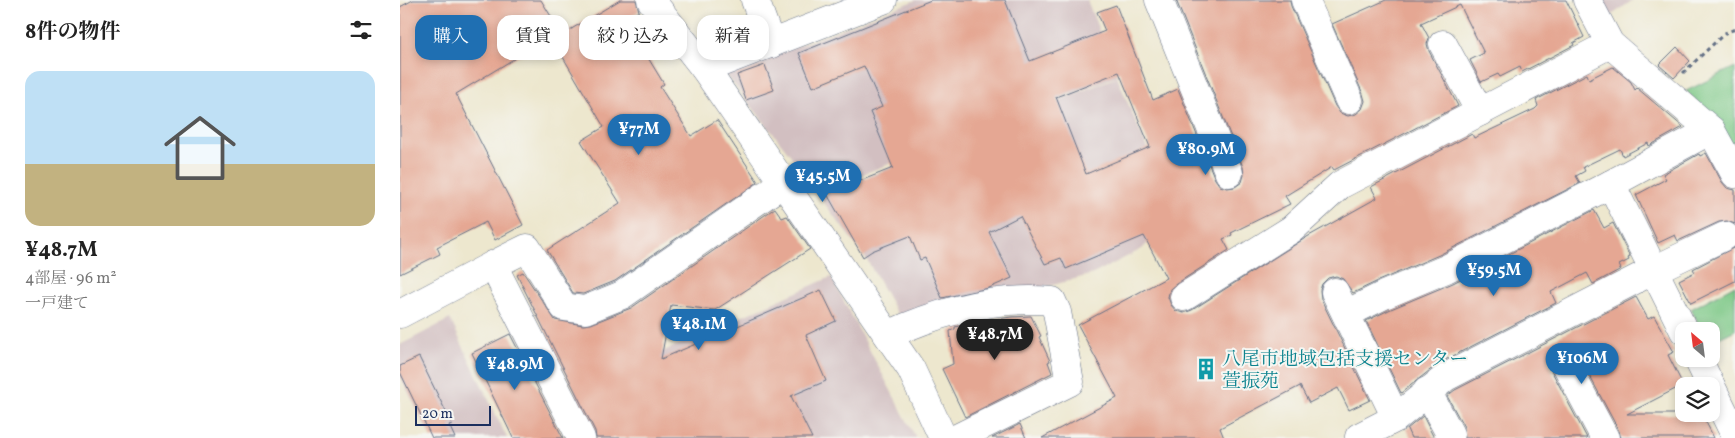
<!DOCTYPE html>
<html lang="ja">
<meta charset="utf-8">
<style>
:root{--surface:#fff;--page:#f6f6f6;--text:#222;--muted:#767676;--accent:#1f6fb2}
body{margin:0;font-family:Vollkorn,"Noto Serif JP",serif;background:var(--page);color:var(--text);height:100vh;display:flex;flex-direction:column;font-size:19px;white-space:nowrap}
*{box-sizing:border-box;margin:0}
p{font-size:16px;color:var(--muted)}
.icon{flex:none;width:28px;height:28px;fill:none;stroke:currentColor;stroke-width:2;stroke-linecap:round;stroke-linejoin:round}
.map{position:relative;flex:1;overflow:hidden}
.side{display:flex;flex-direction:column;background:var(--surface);width:400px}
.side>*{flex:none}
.banner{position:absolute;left:15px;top:15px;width:475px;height:45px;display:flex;gap:10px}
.needle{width:32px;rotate:332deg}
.fabs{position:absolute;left:1275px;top:322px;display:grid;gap:10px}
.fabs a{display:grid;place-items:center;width:45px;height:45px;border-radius:10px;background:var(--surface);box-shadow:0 2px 8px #0003;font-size:25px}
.scale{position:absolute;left:15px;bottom:12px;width:76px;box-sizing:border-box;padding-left:5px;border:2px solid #1b2f5e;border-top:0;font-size:14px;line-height:18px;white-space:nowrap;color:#1b2f5e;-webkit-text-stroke:4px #f6f6f2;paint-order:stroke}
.price{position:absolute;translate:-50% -42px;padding:0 11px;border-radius:18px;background:var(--accent);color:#fff;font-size:16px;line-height:32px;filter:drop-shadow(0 1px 2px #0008)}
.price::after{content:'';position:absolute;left:50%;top:30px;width:15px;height:11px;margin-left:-8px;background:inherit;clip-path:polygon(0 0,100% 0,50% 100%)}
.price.selected{background:#222;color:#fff}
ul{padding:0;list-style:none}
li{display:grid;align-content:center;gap:10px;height:265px;padding:0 25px}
li span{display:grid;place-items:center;height:155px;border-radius:15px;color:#555}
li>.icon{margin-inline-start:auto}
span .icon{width:90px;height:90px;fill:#fffc;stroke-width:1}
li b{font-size:21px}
h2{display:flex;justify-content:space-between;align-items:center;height:60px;padding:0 25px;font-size:21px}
.tag{padding:0 18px;border-radius:15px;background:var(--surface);box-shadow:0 2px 8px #0003;font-size:18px;line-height:45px}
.tag.selected{background:var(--accent);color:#fff}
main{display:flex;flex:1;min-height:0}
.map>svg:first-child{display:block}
.industrial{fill:#d2bfc1}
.green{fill:#7dc886;stroke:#4c7c72}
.building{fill:#e5a793;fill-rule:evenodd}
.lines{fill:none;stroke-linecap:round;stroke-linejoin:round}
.minor-casing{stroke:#646f85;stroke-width:29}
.path{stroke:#646f85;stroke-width:3;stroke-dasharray:4 4;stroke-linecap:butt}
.minor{stroke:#fff;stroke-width:28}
.labels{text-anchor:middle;stroke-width:4;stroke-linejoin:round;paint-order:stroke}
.culture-label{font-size:19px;fill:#0d838f;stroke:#f6f6f2;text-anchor:start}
</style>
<main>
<section class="side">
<h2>8件の物件<svg class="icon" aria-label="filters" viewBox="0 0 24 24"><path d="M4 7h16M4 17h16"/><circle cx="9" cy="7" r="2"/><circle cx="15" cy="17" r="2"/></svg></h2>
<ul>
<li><span style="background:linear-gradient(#bfe0f5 60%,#c2b280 0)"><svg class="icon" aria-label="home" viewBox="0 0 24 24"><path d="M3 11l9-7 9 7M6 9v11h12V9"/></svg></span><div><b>¥48.7M</b><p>4部屋 · 96 m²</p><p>一戸建て</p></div></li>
</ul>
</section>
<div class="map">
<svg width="1335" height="438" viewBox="0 0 1335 438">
<rect width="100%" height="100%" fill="#f6f6f2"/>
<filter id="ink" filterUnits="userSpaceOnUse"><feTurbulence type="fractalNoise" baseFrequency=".02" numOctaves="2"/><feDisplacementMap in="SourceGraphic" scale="10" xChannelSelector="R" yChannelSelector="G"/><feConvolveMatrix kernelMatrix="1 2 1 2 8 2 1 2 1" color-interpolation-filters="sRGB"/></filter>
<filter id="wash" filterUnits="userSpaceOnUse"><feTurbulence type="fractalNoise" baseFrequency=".0096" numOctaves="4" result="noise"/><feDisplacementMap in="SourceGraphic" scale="20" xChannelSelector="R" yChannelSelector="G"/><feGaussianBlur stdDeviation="1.12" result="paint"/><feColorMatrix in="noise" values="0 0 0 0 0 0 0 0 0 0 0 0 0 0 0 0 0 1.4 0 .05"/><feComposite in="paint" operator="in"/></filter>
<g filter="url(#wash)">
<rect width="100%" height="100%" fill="#ede7ce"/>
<!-- industrial -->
<g class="industrial">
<polygon points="516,0 687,0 717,76 419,191 326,74"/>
<polygon points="1199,0 1233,0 1209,17"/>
<polygon points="717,77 774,213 761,229 742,249 693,274 653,285 500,319 467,260 419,196"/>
<polygon points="431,277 516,438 197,438 174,391"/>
<polygon points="50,319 107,438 31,438 0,375 0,345"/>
</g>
<!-- green -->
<g class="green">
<polygon points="1335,67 1335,151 1308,113 1286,91"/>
<polygon points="1335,285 1335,330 1311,342 1311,331 1302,331 1291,309"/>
</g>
<g id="blocks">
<!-- building -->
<g class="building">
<polygon points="13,0 141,0 160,31 56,94 123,225 95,240 86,222 37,247 40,254 0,274 0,7"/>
<polygon points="220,0 236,0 239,11 225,20 264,84 260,87 291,136 317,120 358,182 215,281 183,294 173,293 147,250 220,203 181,141 204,127 153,40"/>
<path d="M531 0H605L630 61 705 31 697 12 716 5 753 100 778 89 815 179 820 186 827 188 835 187 842 182 844 175 843 167 776 0H890L891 6 935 106 940 113 948 116 956 114 962 109 965 101 963 94 932 24 986 0H1166L1184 37 1173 43 1174 45 1122 72 1120 67 1100 77 1098 74 1081 82 1070 60 1084 53 1060 5 1021 23 1029 38 1027 44 1029 51 1058 106 934 170 932 167 885 196 890 204 831 233 832 235 823 239 829 250 776 284 770 289 768 297 771 305 776 311 784 313 792 310 907 237 977 198 971 187 1072 134 1074 138 1135 109 1138 106 1136 100 1187 74 1189 79 1213 67 1231 82 1235 90 1237 88 1283 127 1249 146 1248 143 1223 156 1220 149 1183 167 1185 171 1176 176 1180 183 1039 255 978 281 953 293 943 279 936 276 928 278 922 284 920 290 921 299 970 400 949 410 938 388 909 403 900 386 820 428 824 438H642L717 398 678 325 766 278 744 236 666 269 661 258 645 264 620 216 589 232 612 278 589 288 542 298 525 258 520 260 510 236 472 251 463 257 427 194 493 168 470 112 482 107 464 66 413 87 399 53ZM719 72 750 147 686 174 656 97Z"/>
<polygon points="1277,47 1290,61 1274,78 1259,65"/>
<polygon points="365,65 374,90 346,100 337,75"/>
<polygon points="1306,153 1322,182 1327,188 1335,190 1335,224 1327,221 1319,222 1278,241 1275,235 1258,243 1236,195 1266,179 1263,174 1299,154 1300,156"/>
<polygon points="375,208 382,218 387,216 410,249 315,310 271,305 261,359 421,290 436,321 406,335 426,381 391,396 412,438 196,438 195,431 117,275 123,272 155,320 183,325 191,324 231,308"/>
<polygon points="1194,210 1204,228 1213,223 1230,257 1228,258 1229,260 1219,265 1221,269 1193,284 1187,273 1151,292 1156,303 1039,363 1001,393 966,321 991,309 1053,283"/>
<polygon points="1335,247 1335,281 1291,303 1279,280 1295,272 1293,269"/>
<polygon points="1236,297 1248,319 1254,316 1274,352 1268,355 1283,385 1227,414 1302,414 1314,438 1221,438 1219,431 1178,354 1172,348 1164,345 1156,347 1151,352 1148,360 1150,368 1187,438 1065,438 1064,427 1047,396 1055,390"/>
<polygon points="631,316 641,336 639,337 650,361 648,362 652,373 565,417 542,369 553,364 550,331 555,329 555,327 571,323 611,317"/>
<polygon points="110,334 163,438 113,438 72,353"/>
<polygon points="19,357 52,424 49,425 55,438 32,438 0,372 0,366"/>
<polygon points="1023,416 1034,438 1011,438 1007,429"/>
<polygon points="620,424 626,438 592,438"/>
</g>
</g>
</g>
<g filter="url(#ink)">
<use href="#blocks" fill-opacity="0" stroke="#646f85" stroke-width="1"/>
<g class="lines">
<!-- minor casing -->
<g class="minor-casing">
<g id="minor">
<polyline points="251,0 305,69 511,369 543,438"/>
<polyline points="355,0 371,44"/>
<polyline points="759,0 829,173"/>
<polyline points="905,0 949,100"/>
<polyline points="1187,0 1210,44 1311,130 1335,174"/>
<polyline points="1043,44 1080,112"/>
<polyline points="305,69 483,0"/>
<polyline points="1211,184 1284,331"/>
<polyline points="93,265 127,248 164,307 185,310 222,295 383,183"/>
<polyline points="935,292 996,418"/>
<polyline points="784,297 892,229 940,185 1210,44"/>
<polyline points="0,314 93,265 181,438"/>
<polyline points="946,314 984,295 1046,269 1211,184 1311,130"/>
<path d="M488 335C538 312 596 296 652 301L657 312 670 382 557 438"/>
<polyline points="1298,359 1311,386"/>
<polyline points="1164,361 1205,438"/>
<polyline points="1311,386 1335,435"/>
<polyline points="1027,391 1050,434"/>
<polyline points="959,437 996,418 1046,377 1254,270 1325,236"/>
</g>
</g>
<!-- path -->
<polyline class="path" points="1283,73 1325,33 1335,29"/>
<!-- minor -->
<use href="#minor" class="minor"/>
</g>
</g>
<!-- icons -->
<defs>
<g id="building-bare" transform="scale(1.725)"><path d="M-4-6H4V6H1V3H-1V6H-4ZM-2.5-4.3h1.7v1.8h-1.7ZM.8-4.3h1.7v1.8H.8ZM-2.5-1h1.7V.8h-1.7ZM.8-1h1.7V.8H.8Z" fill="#0f9aa8" stroke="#f6f6f2" stroke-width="2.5" paint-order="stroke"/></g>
</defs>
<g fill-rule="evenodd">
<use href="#building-bare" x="806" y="369"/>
</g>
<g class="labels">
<!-- culture labels -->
<g class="culture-label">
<text x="822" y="365">八尾市地域包括支援センター<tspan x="822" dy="22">萱振苑</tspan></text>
</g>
</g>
</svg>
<div class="fabs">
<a><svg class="needle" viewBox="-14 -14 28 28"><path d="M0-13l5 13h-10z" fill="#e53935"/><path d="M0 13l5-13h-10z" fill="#767676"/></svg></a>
<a><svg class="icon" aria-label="layers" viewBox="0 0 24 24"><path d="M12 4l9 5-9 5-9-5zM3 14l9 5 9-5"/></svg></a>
</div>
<div class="scale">20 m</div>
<b class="price" style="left:239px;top:156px">¥77M</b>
<b class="price" style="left:806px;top:176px">¥80.9M</b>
<b class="price" style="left:423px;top:203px">¥45.5M</b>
<b class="price" style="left:1094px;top:297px">¥59.5M</b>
<b class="price" style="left:299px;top:351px">¥48.1M</b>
<b class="price selected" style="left:595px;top:361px">¥48.7M</b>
<b class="price" style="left:1182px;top:385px">¥106M</b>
<b class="price" style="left:115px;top:391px">¥48.9M</b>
<div class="banner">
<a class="tag selected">購入</a>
<a class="tag">賃貸</a>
<a class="tag">絞り込み</a>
<a class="tag">新着</a>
</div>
</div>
</main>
